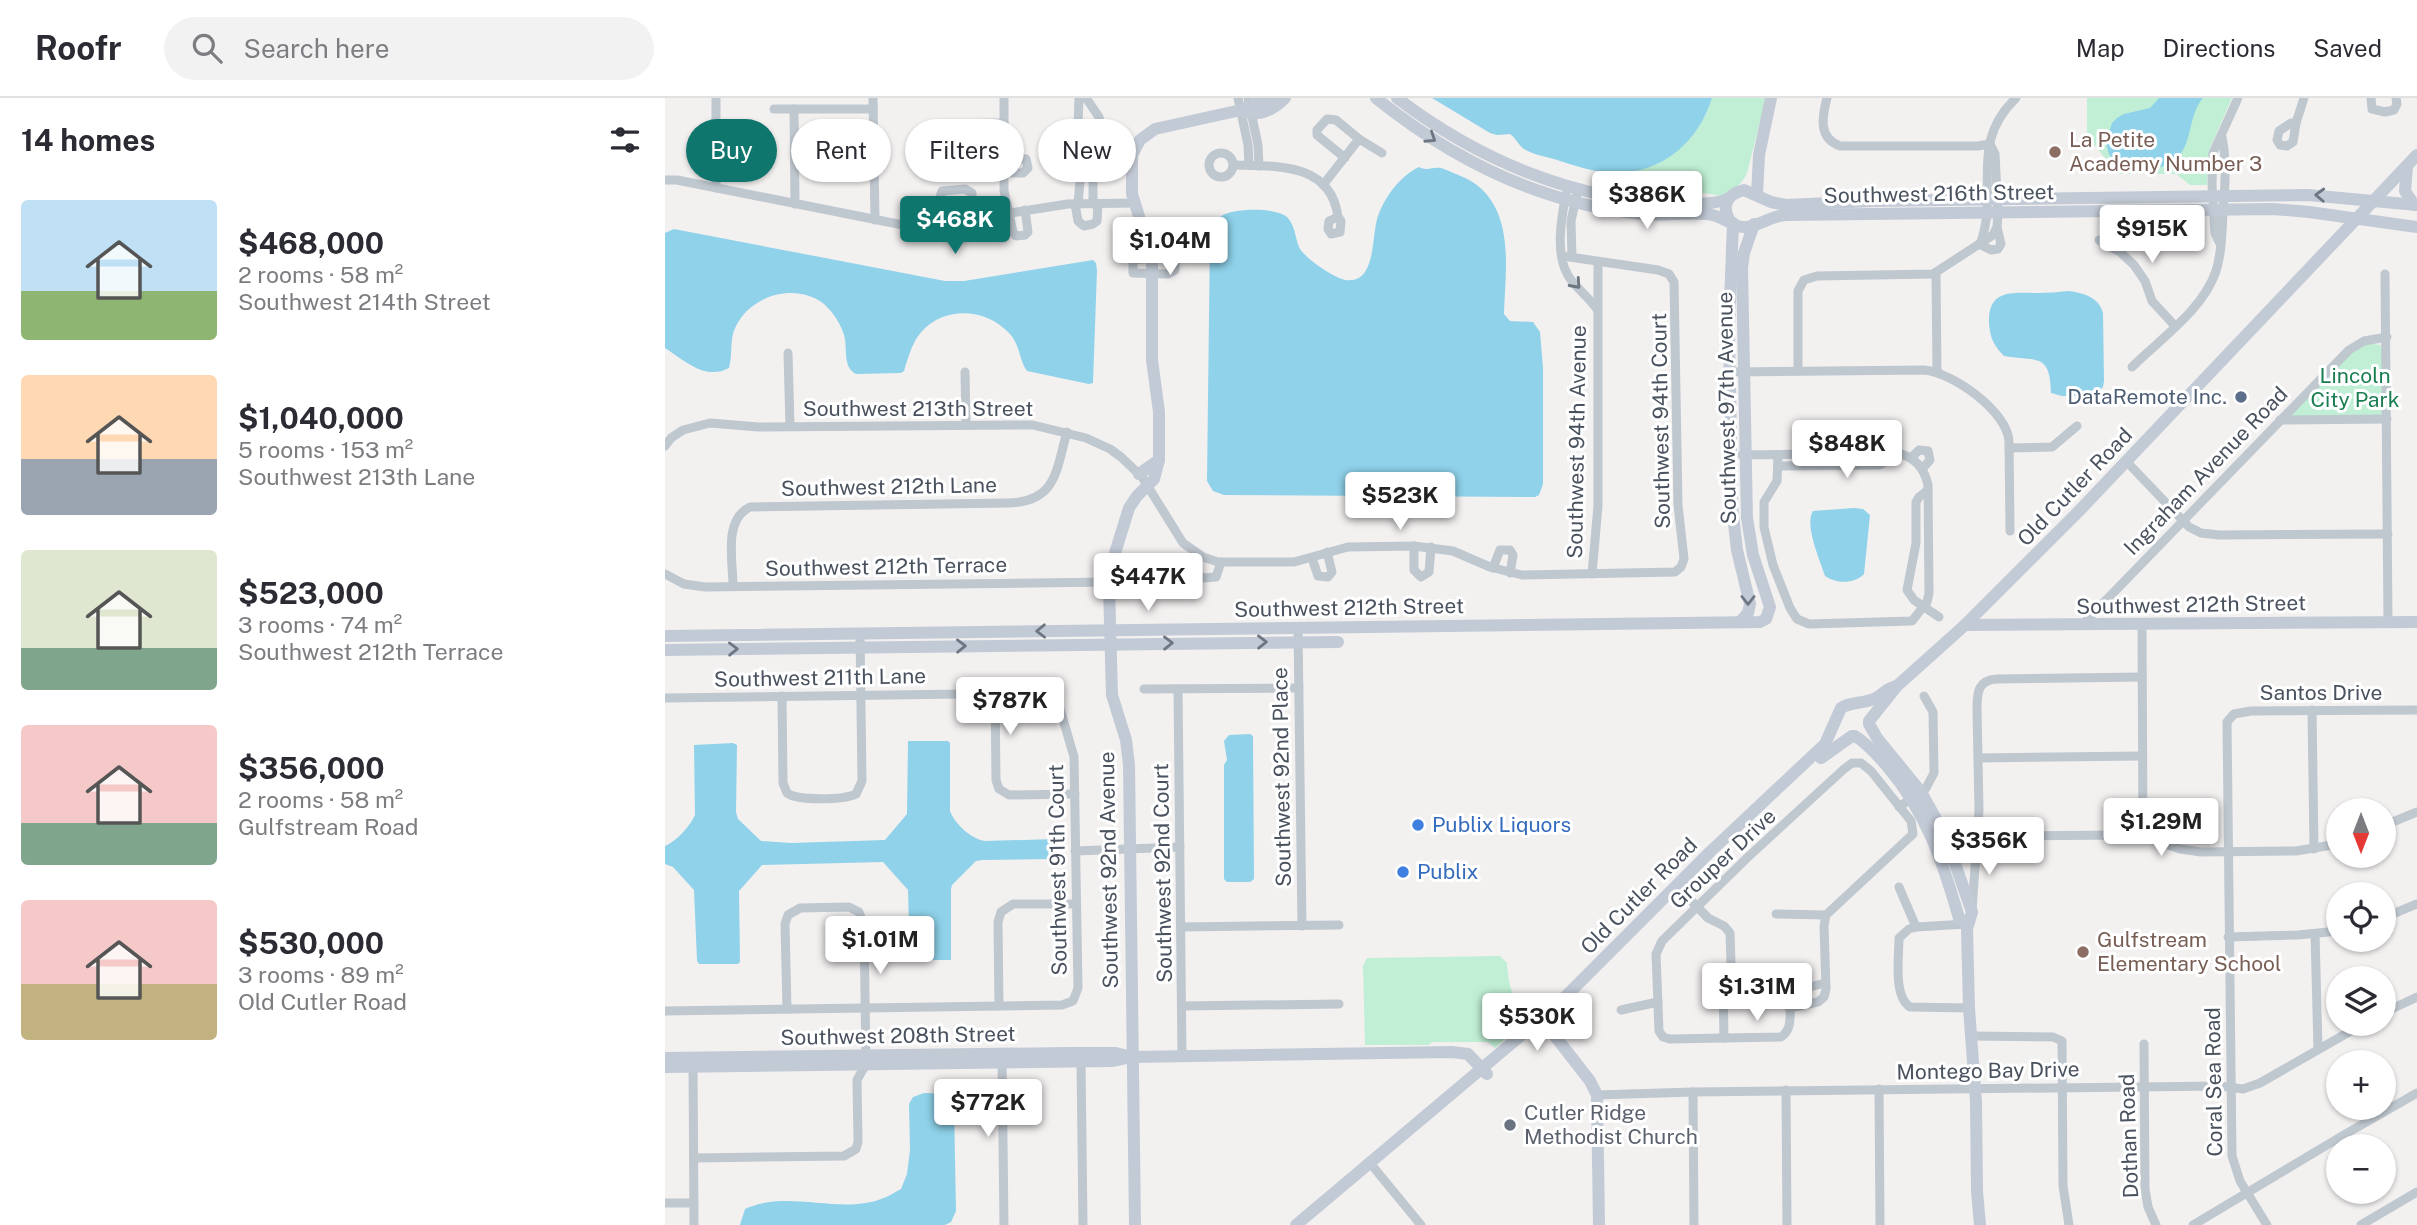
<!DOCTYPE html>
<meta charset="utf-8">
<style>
:root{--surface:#fff;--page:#f2f2f3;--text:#2b2b33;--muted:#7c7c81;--line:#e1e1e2;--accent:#0f766e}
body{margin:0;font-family:"Public Sans",sans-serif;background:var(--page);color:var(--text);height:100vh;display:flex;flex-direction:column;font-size:26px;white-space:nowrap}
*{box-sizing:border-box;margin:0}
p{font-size:23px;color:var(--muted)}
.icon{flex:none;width:38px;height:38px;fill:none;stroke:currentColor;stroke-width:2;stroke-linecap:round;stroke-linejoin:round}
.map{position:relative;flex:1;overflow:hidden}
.sheet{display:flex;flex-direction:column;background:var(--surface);width:665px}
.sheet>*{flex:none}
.guide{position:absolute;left:21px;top:21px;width:665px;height:63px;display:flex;gap:14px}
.needle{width:46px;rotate:180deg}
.fabs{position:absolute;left:1661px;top:700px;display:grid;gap:14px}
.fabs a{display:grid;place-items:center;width:70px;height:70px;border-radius:50%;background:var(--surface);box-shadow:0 2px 5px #0004;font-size:35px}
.price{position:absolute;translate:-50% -60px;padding:0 16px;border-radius:7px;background:#fff;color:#222;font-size:23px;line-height:46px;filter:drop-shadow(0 2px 4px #0008)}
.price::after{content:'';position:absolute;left:50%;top:42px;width:21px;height:16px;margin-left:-10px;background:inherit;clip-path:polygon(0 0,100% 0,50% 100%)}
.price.selected{background:var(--accent);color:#fff}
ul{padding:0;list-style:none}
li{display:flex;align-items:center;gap:21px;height:175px;padding:0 21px}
li span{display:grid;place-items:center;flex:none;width:196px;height:140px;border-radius:7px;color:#555}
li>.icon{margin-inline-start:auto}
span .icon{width:84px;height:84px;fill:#fffc;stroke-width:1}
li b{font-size:30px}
h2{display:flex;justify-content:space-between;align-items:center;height:84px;padding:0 21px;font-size:30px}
.pill{padding:0 24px;border-radius:32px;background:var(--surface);box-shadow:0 2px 5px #0004;font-size:24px;line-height:63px}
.pill.selected{background:var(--accent);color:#fff}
header{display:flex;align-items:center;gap:42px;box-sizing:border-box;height:98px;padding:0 35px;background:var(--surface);border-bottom:2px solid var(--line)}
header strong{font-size:33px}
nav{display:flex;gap:38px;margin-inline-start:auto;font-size:24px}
.search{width:490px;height:63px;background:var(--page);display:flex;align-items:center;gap:18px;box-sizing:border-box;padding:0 24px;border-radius:38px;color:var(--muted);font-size:26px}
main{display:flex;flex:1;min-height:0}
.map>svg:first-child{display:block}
.green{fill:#c0efd5}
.water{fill:#8fd2ea}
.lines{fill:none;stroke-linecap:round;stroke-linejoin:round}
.street{stroke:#bfc7cf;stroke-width:9}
.secondary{stroke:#c2cad6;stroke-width:12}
.oneway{stroke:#6d7682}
.oneway2{stroke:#6c7580}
.education-dot{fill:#8d6e63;stroke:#fff;stroke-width:2.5}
.service-dot{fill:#5c6f8a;stroke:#fff;stroke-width:2.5}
.shop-dot{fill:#3f7fe0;stroke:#fff;stroke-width:2.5}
.worship-dot{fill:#6b7280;stroke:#fff;stroke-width:2.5}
.labels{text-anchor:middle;stroke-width:6;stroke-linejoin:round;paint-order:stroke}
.education-label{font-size:21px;fill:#785e54;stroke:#fff;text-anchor:start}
.street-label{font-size:21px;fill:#49525e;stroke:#fff}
.park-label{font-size:21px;fill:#1a7e51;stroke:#fff}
.service-label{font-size:21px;fill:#4e5e75;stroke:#fff;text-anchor:end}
.shop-label{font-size:21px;fill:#366cbe;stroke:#fff;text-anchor:start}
.worship-label{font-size:21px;fill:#5b616d;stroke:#fff;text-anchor:start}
</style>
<header>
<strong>Roofr</strong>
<div class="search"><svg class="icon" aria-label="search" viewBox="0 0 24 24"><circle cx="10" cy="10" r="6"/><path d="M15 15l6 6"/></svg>Search here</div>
<nav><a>Map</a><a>Directions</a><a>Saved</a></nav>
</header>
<main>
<section class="sheet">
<h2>14 homes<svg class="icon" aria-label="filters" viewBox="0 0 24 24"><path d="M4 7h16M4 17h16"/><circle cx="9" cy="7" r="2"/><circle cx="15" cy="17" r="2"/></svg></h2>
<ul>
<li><span style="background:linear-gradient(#bfe0f5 65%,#8fb573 0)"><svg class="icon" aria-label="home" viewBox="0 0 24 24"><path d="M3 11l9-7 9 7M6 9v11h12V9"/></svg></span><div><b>$468,000</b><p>2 rooms · 58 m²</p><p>Southwest 214th Street</p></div></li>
<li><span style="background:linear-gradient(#ffd9b3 60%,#9aa5b1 0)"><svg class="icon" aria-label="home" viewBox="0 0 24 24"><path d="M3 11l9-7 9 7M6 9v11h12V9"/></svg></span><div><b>$1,040,000</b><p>5 rooms · 153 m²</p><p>Southwest 213th Lane</p></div></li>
<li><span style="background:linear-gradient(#dfe7d0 70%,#7fa58c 0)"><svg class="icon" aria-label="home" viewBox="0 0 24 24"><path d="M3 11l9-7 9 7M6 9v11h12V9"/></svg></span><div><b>$523,000</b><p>3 rooms · 74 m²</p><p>Southwest 212th Terrace</p></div></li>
<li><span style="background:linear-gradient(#f6c9c9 70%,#7fa58c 0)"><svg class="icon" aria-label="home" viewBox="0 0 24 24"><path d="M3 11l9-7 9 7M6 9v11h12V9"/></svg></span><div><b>$356,000</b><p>2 rooms · 58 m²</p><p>Gulfstream Road</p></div></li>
<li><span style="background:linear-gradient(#f6c9c9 60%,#c2b280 0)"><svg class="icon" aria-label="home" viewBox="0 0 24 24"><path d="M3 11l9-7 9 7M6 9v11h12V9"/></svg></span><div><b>$530,000</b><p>3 rooms · 89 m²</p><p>Old Cutler Road</p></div></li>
</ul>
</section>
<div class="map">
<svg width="1752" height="1127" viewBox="0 0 1752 1127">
<rect width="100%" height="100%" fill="#f3f0f0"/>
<!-- green -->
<g class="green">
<path d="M1047 0H1101L1082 75C1078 84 1069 94 1058 97 1052 98 1042 95 1036 95 1007 91 979 98 951 93L955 75C999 70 1034 44 1047 0Z"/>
<polygon points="1422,0 1567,0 1544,52 1542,87 1525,87 1511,76 1453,76 1422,38"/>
<polygon points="1705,245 1715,247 1717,253 1717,316 1714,318 1623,318 1690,250"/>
<path d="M835 858 842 865C844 891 846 897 864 916V920L830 950 823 944H767L764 947H700L698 868 702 860Z"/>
</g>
<!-- water -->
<g class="water">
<path d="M767 0H1047C1032 49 989 81 937 74 923 72 908 67 895 63 884 59 868 57 859 51 853 47 851 40 845 36L832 37 825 35Z"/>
<path d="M1494 0H1538C1523 17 1528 45 1512 60 1499 73 1464 77 1450 64 1444 59 1442 51 1441 44L1447 25 1452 20 1459 16 1485 10Z"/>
<path d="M754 69C763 74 770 67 779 71 790 76 804 80 813 88 850 118 840 175 839 216L845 223 868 224 875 234 878 270V386L874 397 870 399 559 397 548 393 542 383 545 137C546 130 549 123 555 119 566 110 611 109 622 119 630 127 630 139 634 149 638 159 670 181 681 182 712 186 706 137 713 118 720 99 735 78 754 69Z"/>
<path d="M9 131 280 183H299L428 162 431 165 432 172 428 285 424 286 362 273C354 262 355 246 344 235 318 207 270 208 250 243 245 252 242 263 239 273L236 275 191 276C177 269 183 250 179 237 176 226 167 213 159 206 131 184 86 197 71 228 64 241 68 256 64 270 40 283 19 262 0 250V135Z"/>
<path d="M1404 193C1418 195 1434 199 1438 215L1439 283 1438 289 1429 298H1397L1386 295C1385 253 1371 264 1339 258 1329 248 1325 240 1324 225 1323 191 1347 195 1371 195 1382 195 1393 194 1404 193Z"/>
<path d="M1189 410 1198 411 1205 417 1199 476C1190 486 1171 486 1160 478 1155 462 1139 427 1148 413Z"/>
<polygon points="585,636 588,638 589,781 585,784 562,784 559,781 559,667 562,662 559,643 564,637"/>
<path d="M243 643H283L285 645V713C290 726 306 741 320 743L391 741 396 744 397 758 393 761 317 762 311 763 287 787 286 791V862H247L245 860 243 792 218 764 97 767 74 793 75 864 73 866H34L32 863 29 792 8 769 0 766V748C12 743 25 728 30 717L29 647 68 645 72 647 71 714 73 721 96 743 126 745 220 742 242 716Z"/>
<path d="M259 995C273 995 281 997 289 1009L291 1113 286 1124 280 1127H75L80 1111C122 1091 174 1117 216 1101 223 1099 230 1094 236 1091L242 1076 245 1052 244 1006 248 999Z"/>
</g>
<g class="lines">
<!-- street -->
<g class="street">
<polyline points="51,0 51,90"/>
<polyline points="208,0 210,122"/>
<polyline points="339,0 339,93 348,134 351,138 360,137 363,134 360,112"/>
<polyline points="414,0 413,28 431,28 435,23 434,19 421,0"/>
<polyline points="573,0 583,47 584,67"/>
<polyline points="583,0 593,47 594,68"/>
<path d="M1162 0C1157 19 1153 40 1175 48H1313L1325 46"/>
<polyline points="1706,0 1707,11 1720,14 1729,12 1732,6 1731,0"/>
<polyline points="109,11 208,11"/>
<polyline points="129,11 130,106"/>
<polyline points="339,25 272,26 273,41 339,41"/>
<polygon points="1626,25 1631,25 1628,44 1622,48 1615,47 1612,42 1614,33"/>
<polyline points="1631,25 1639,0"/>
<polyline points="694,41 717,55"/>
<circle cx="556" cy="67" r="12"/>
<path d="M569 67C610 68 666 64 673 119"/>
<polyline points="339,75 358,75 363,70 361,61 339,60"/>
<polyline points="0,82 12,82 243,128"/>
<polyline points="658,87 694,41 671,22 662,21 652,32 652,37 680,60"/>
<path d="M901 96C896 121 889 160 906 182 914 192 924 200 932 211"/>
<polyline points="410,106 413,123 419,128 428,126 432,123 433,106"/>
<polyline points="413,106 415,83 419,79 425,79 428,83 428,106"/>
<polyline points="264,119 320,119 403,106 469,105"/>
<polyline points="275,119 275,99 277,93 300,91 307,95 307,119"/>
<polyline points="282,119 282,139 290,143 297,139 297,119"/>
<polygon points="673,119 676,123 675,134 666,136 663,131 664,123"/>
<polyline points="1434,142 1455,154 1469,167 1480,183 1487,203 1510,228"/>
<path d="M1316 144C1334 91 1303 46 1351 0"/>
<polyline points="1554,144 1550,135 1547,86 1548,55 1573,0"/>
<polyline points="1314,146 1326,152 1333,151 1336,146 1332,129"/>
<polyline points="485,148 502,146 510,148 510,172 503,176 468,175 468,162 487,160"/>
<polyline points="907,159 906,123 913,91"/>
<polyline points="1271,175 1272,274"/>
<polyline points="1720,176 1723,524"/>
<polyline points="123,255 125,328"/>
<path d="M1467 269C1495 241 1538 212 1551 173 1557 154 1557 133 1558 114 1560 89 1562 63 1557 39"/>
<polyline points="1133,273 1133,193 1139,182 1152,178 1268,176 1328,137 1332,129 1333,115 1330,56 1325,46"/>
<polyline points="300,274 301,326"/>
<path d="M1065 274 1259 272C1287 274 1342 313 1344 343L1345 433"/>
<polyline points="1615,322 1722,321"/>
<polyline points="0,348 6,340 18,332 45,325 93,329 368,327 421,340 445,351 456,359 477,379 518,445 538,459 553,464 629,464 683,449 749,448 788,453 825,469 857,477 1010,474 1016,469 1019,461 1013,407 1009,184 1004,176 993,172 898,158"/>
<polyline points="1344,350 1387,349 1412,328"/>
<path d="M1077 357 1231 355C1249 358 1259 369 1263 387L1264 495 1262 504 1247 523 1144 526 1132 521 1125 510 1108 467 1099 429V404L1112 383 1113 357"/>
<polyline points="1246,360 1254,352 1263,353 1265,362 1257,371"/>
<polyline points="1462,364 1524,429 1536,435 1554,437 1723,436"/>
<polyline points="1113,368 1215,367 1220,364 1223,355"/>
<polyline points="1263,392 1254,399 1251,404 1251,445 1242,492 1249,502 1274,519"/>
<polyline points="749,448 749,472 756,479 764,474 766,449"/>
<polyline points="531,455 530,474 538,480 551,479 556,464"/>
<polyline points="647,460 653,478 663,479 667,474 662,454"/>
<polyline points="828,470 835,452 845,452 848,457 845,475"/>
<polyline points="0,476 19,486 40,489 445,484"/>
<polyline points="927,476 933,408 933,164"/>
<path d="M68 488C68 463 58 422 85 409L343 405C392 404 391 372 402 334"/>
<polyline points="1477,526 1478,738"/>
<polyline points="1417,527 1684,252 1699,243 1722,239"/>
<polyline points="633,530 637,828"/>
<polyline points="479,591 634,590"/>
<polyline points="513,591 517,958"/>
<polyline points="330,596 331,682 334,691 344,697 410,696"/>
<path d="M117 598 118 685 122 695C133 703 179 702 191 696L197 683 195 536"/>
<polyline points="0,600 379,595 387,598 393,604 409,659 413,890 408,903 397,907 0,913"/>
<polyline points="1647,612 1649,751"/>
<polyline points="1313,660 1477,658"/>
<polyline points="1234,709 1261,690 1269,675 1268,614 1259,598"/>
<polyline points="1718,728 1752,714"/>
<polyline points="410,753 515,749"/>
<polyline points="1275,757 1284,744 1311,738 1461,737 1478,738 1515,751 1536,754 1631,753 1673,746"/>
<polyline points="1012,788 1043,820 1059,828 1065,835 1066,865 1058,887 1059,940"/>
<path d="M1234 789 1251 829 1244 831 1234 840C1234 859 1228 898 1245 909L1304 910"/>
<path d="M1307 812 1314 712 1312 611C1312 594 1313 582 1332 581L1477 579"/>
<polyline points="1111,816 1161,817"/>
<polyline points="1718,820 1752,806"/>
<polyline points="516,829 674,827"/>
<polyline points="1251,829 1302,826"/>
<polyline points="1650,836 1653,951"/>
<polyline points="1563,839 1633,837 1673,833"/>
<polyline points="334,908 333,824 336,814 348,806 411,806"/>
<polyline points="517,908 674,906"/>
<path d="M1124 910 1153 904 1159 899 1161 891 1159 828 1161 817 1248 736 1246 723 1206 673 1196 665H1187L1179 671 1083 759 997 843 991 856 994 933 998 939 1005 941 1116 939C1130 930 1123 911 1126 897L1133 892 1160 885"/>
<polyline points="956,912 993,904"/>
<polyline points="1718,915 1752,899"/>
<polyline points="1307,938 1388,939 1397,943 1398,1088 1404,1127"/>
<polyline points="1479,946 1480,1091 1483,1109 1491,1127"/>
<polyline points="337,961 339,1127"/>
<polyline points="28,964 29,1127"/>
<polyline points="416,964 418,1127"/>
<polyline points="1214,991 1215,1127"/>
<polyline points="1121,992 1122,1127"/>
<polyline points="1028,994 1029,1127"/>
<polyline points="932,997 1028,994 1555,988 1578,991 1595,985 1698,926"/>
<polyline points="29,1060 179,1058 191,1051 193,1044 192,982 201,966 199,827 194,814 184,809 135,810 123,817 120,826 122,911"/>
<polyline points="705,1065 756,1127"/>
<polyline points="0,1105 29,1105"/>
<polyline points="1528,1127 1677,1038 1752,995"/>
<polyline points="1602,1127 1575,1083 1567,1058 1562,624 1569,616 1586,613 1752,612"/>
<polyline points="1696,1127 1752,1094"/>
</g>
<!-- secondary -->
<g class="secondary">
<path d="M711 0C788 62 877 106 977 116 998 118 1019 114 1041 116 1056 116 1068 130 1080 129 1093 129 1104 118 1121 117L1608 111 1644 114 1752 129"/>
<path d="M732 0C812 61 909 103 1011 105 1028 105 1048 108 1064 100"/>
<path d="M576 12C593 20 607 13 620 0"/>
<polyline points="1742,68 1740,93 1749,107"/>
<polyline points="1092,97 1094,57 1106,0"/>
<path d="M1065 123C1056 108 1062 96 1079 92L1106 104 1121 107 1208 103 1643 97 1752 107"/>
<polyline points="1068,125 1064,231 1067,408 1072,452 1085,506 1083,515 1075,524"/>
<polyline points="474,376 494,362"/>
<polyline points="1300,527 1752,524"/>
<polyline points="0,538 1095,524 1101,521 1105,509 1088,457 1082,420 1077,170 1079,155 1089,126"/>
<polyline points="0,552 673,544"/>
<polyline points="1204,623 1232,588 1300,527 1415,412 1752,57"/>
<polyline points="1204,626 1212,640 1256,694 1280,737 1307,814 1302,831 1304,910 1311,1004 1312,1093 1315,1127"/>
<path d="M1190 638C1203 646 1212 657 1222 668 1262 715 1277 762 1294 820L1302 826"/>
<polyline points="1156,660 1187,638"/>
<polyline points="876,920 925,983 932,997 934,1127"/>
<polyline points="0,960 403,955 451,955 463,958"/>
<polyline points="0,969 448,963 467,959 787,954 803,956 822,976"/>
<polyline points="470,1127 464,667 461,642 447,597 444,488 450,455 464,410 472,398 489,381 494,362 494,314 487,262 487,160 467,96 467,57 475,42 490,31 576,12 605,0"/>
<path d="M631 1127 892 907 1046 753 1160 646 1176 610C1187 603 1200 606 1211 600 1219 595 1222 590 1232 588"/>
</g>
</g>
<!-- one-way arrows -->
<defs><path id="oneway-chevron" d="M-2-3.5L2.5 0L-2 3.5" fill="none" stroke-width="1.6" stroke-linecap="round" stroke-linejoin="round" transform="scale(1.75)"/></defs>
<g class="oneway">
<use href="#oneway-chevron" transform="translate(766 40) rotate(33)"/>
<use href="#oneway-chevron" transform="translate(1655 97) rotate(-178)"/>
<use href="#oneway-chevron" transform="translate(1083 502) rotate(90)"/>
<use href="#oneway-chevron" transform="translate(376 533) rotate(179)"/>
<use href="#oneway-chevron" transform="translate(597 544) rotate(-1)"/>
<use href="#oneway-chevron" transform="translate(503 545) rotate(-1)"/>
<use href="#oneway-chevron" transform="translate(296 548) rotate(-1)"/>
<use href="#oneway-chevron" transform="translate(68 551) rotate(-1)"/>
</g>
<use class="oneway2" href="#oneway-chevron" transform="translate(911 186) rotate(48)"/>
<!-- markers -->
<g class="education-dot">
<circle cx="1390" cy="54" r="7"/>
<circle cx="1418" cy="854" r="7"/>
</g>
<circle class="service-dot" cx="1576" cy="299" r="7"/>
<g class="shop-dot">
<circle cx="753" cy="727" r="7"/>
<circle cx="738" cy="774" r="7"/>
</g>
<circle class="worship-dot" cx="845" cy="1027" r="7"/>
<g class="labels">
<!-- education labels -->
<g class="education-label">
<text x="1404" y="49">La Petite<tspan x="1404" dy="24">Academy Number 3</tspan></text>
<text x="1432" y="849">Gulfstream<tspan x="1432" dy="24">Elementary School</tspan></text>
</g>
<!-- street labels -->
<g class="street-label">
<text transform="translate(1274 96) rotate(-1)" y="7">Southwest 216th Street</text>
<text transform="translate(1062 310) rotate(-91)" y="7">Southwest 97th Avenue</text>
<text x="253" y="318">Southwest 213th Street</text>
<text transform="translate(996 323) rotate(-91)" y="7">Southwest 94th Court</text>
<text transform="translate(912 344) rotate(-89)" y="7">Southwest 94th Avenue</text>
<text transform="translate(1541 373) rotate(-46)" y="7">Ingraham Avenue Road</text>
<text transform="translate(224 389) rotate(-1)" y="7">Southwest 212th Lane</text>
<text transform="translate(1410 389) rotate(-46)" y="7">Old Cutler Road</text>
<text transform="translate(221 469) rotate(-1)" y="7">Southwest 212th Terrace</text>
<text transform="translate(1526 507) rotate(-1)" y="7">Southwest 212th Street</text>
<text transform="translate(684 510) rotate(-1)" y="7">Southwest 212th Street</text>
<text transform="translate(155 580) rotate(-1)" y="7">Southwest 211th Lane</text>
<text x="1656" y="602">Santos Drive</text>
<text transform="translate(617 679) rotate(-91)" y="7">Southwest 92nd Place</text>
<text transform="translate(1058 761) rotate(-43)" y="7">Grouper Drive</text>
<text transform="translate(393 772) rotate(-91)" y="7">Southwest 91th Court</text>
<text transform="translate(444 772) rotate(-91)" y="7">Southwest 92nd Avenue</text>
<text transform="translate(498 775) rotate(-91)" y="7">Southwest 92nd Court</text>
<text transform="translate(974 798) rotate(-45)" y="7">Old Cutler Road</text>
<text transform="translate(233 938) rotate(-1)" y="7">Southwest 208th Street</text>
<text transform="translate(1323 973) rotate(-1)" y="7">Montego Bay Drive</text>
<text transform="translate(1549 984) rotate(-91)" y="7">Coral Sea Road</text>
<text transform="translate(1464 1038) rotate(-92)" y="7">Dothan Road</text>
</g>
<!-- park labels -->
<g class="park-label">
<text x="1690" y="285">Lincoln<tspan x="1690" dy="24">City Park</tspan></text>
</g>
<!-- service labels -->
<g class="service-label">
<text x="1562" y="306">DataRemote Inc.</text>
</g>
<!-- shop labels -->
<g class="shop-label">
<text x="767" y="734">Publix Liquors</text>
<text x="752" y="781">Publix</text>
</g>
<!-- worship labels -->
<g class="worship-label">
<text x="859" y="1022">Cutler Ridge<tspan x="859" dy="24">Methodist Church</tspan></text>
</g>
</g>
</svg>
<div class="fabs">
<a><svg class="needle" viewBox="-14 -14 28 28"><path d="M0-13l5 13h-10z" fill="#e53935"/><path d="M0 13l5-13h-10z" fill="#7c7c81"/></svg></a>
<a><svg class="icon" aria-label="locate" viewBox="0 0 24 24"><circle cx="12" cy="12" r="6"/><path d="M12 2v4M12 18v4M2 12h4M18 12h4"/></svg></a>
<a><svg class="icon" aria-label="layers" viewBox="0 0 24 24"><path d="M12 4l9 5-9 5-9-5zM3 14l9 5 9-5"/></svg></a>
<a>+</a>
<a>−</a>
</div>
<b class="price" style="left:982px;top:133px">$386K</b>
<b class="price selected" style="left:290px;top:158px">$468K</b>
<b class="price" style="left:1487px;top:167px">$915K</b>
<b class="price" style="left:505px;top:179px">$1.04M</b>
<b class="price" style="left:1182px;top:382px">$848K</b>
<b class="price" style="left:735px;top:434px">$523K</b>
<b class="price" style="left:483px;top:515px">$447K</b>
<b class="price" style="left:345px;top:639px">$787K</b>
<b class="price" style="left:1496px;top:760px">$1.29M</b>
<b class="price" style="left:1324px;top:779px">$356K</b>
<b class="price" style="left:215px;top:878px">$1.01M</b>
<b class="price" style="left:1092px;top:925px">$1.31M</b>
<b class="price" style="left:872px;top:955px">$530K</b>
<b class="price" style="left:323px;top:1041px">$772K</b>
<div class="guide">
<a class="pill selected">Buy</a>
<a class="pill">Rent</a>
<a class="pill">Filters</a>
<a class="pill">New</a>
</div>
</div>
</main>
